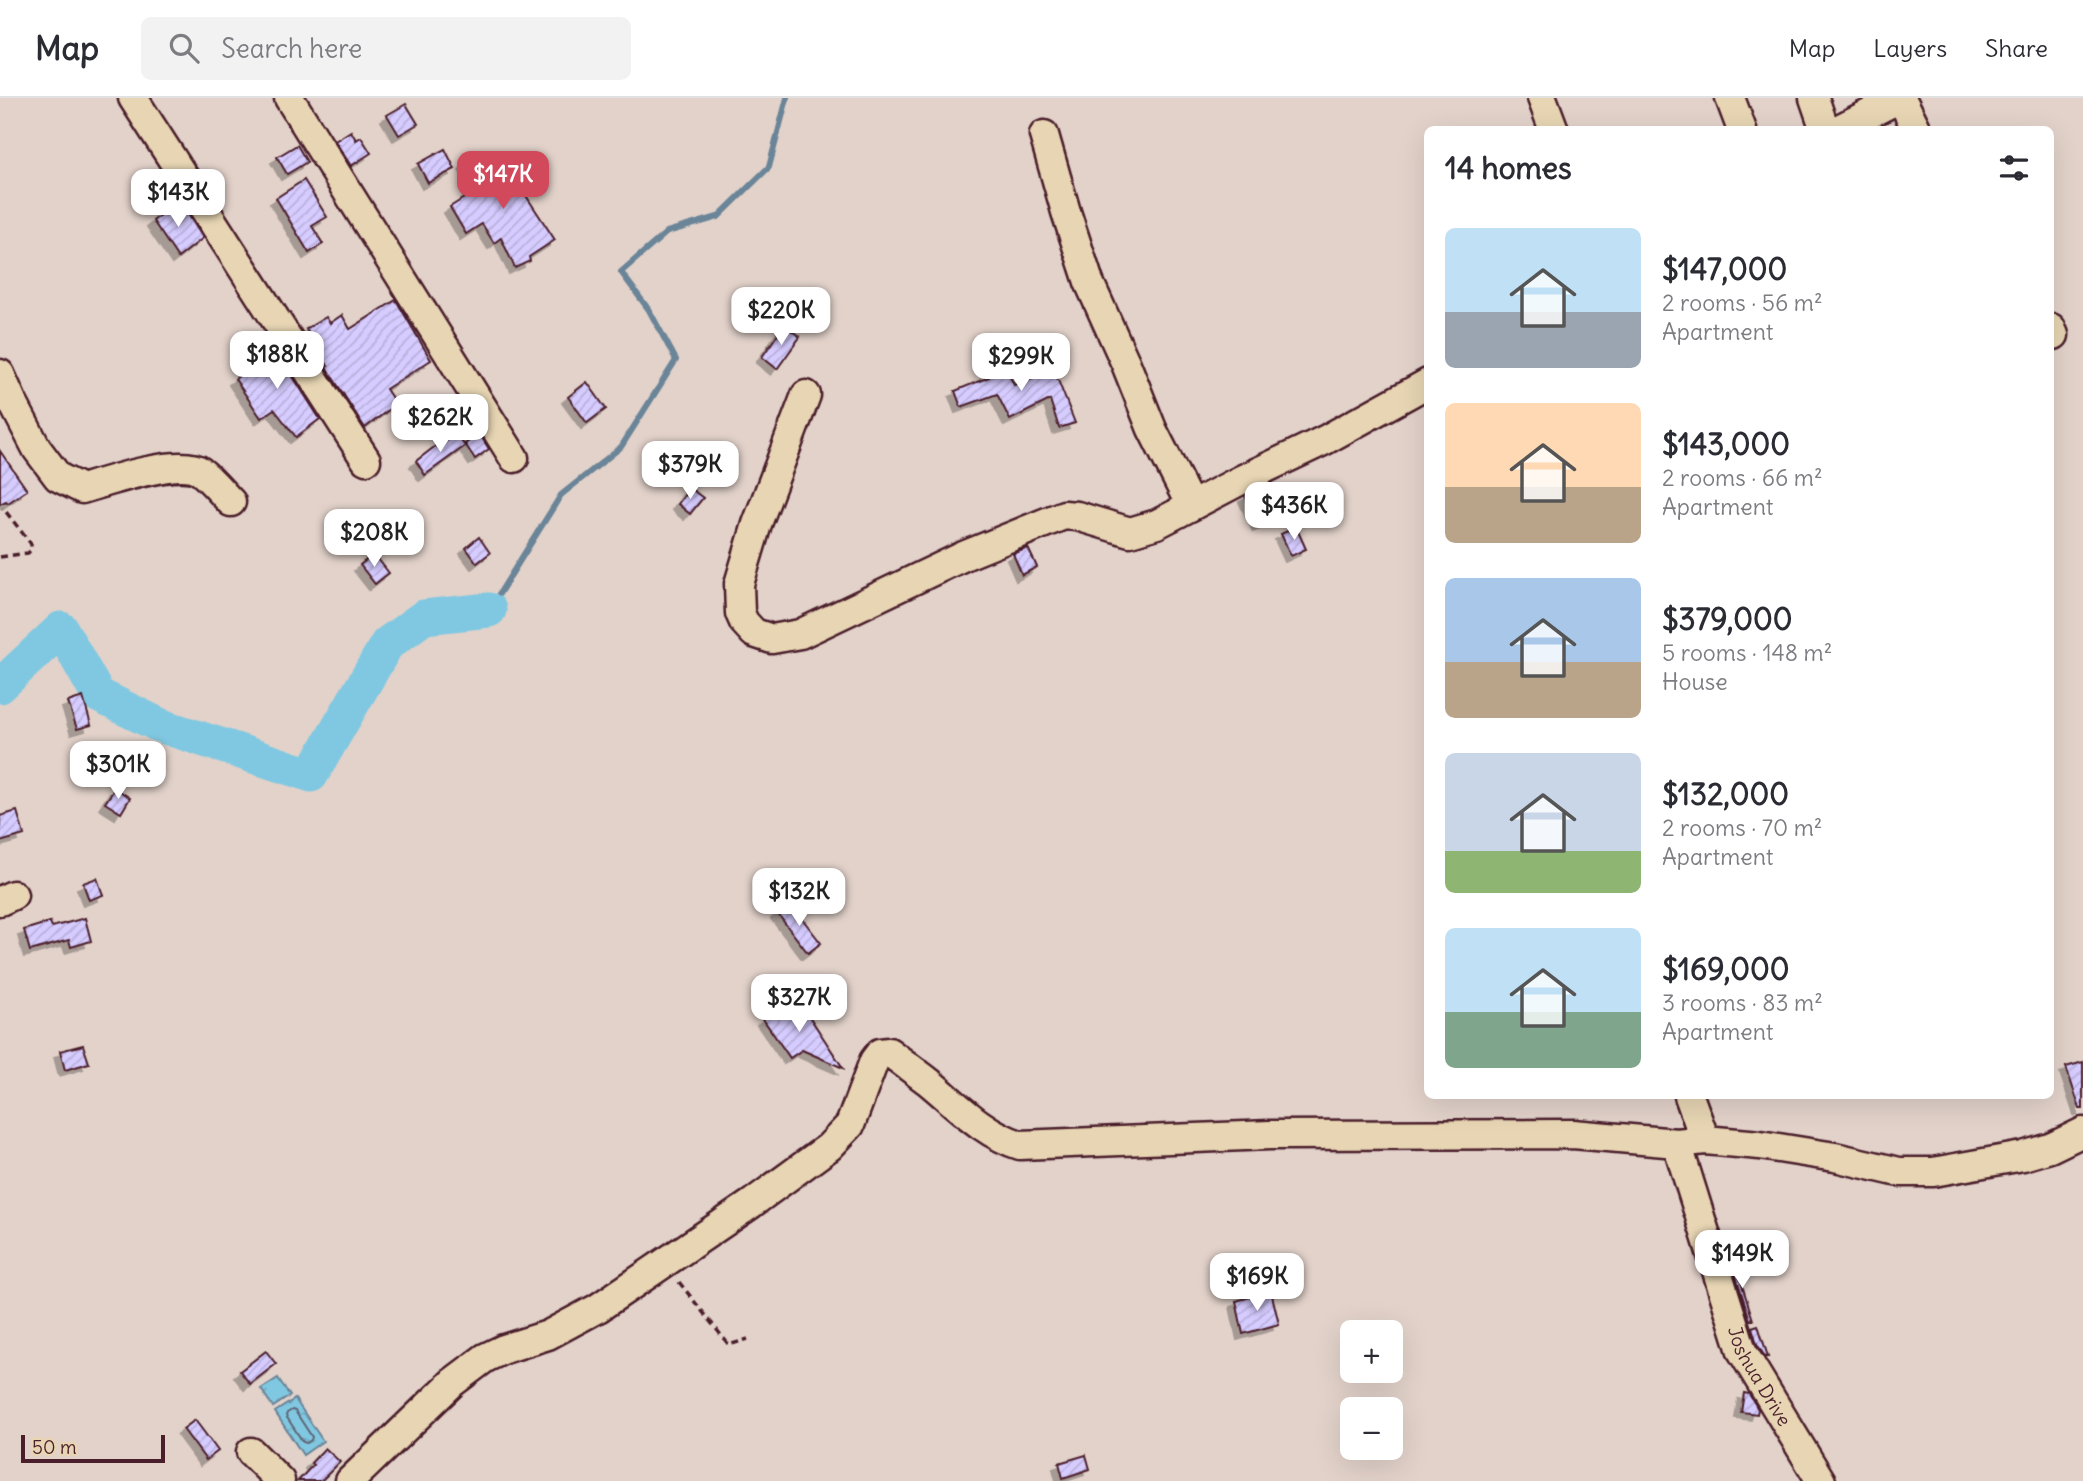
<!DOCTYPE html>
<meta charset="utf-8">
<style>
:root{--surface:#fff;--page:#f2f2f3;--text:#2b2b33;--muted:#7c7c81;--line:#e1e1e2;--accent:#d1495b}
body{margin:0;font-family:Delius,sans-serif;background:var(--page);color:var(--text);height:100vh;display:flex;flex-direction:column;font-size:26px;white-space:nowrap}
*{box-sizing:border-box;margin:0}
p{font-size:23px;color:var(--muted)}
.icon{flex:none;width:38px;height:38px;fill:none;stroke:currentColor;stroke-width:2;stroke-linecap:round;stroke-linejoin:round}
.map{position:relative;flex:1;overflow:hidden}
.details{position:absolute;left:1424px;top:28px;width:630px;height:973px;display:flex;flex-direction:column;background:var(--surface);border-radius:10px;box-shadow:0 7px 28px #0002}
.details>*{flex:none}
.tools{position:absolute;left:1340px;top:1222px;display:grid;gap:14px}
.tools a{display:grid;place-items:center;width:63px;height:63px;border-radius:10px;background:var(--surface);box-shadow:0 7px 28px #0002;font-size:35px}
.scale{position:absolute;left:21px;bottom:18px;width:144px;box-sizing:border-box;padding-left:7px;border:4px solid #4a1f2b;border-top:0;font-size:19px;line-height:24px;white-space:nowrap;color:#4a1f2b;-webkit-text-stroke:5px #e7d5b3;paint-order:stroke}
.price{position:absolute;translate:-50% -60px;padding:0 16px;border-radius:14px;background:#fff;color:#222;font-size:23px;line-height:46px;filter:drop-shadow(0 2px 4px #0008)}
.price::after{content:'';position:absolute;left:50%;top:42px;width:21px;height:16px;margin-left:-10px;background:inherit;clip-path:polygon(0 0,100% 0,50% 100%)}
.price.active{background:var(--accent);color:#fff}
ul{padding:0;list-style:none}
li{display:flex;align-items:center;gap:21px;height:175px;padding:0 21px}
li span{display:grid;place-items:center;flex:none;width:196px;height:140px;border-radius:10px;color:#555}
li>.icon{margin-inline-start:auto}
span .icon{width:84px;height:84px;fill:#fffc;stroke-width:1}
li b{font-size:30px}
h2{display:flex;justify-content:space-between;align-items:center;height:84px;padding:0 21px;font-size:30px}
header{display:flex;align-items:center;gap:42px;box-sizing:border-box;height:98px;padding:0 35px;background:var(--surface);border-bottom:2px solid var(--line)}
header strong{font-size:33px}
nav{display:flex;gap:38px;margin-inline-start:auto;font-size:24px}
.search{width:490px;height:63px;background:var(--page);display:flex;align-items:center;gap:18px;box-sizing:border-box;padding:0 24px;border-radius:10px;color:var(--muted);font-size:26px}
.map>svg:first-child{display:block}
.water{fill:url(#water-ripples);stroke:#6a8498;stroke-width:2}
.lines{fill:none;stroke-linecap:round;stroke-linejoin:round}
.shore{stroke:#606374;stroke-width:2}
.stream{stroke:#6a8498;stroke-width:6}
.river{stroke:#80c8e1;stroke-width:35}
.building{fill:url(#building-hatch);stroke:#4a1f2b;stroke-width:2;filter:url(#shadow)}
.minor-casing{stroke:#4a1f2b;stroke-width:33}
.path{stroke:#4a1f2b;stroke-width:3.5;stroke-dasharray:7 5;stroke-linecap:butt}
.minor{stroke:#e7d5b3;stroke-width:28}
.labels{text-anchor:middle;stroke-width:7;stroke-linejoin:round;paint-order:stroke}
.street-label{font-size:19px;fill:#4a1f2b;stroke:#e7d5b3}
</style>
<header>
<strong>Map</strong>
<div class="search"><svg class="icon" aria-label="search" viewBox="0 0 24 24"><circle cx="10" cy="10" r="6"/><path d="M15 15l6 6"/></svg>Search here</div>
<nav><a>Map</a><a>Layers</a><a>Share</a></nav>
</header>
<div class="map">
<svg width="2083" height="1383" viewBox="0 0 2083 1383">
<defs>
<pattern id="water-ripples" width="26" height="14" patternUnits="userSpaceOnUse" patternTransform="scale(1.75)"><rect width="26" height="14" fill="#80c8e1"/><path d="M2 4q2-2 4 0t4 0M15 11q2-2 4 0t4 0" fill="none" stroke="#70abc1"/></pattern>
<pattern id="building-hatch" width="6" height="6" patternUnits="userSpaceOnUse" patternTransform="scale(1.75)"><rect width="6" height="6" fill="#d6ccff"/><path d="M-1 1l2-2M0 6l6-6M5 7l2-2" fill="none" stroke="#b9afdb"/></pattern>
<filter id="shadow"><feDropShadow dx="-6" dy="6" stdDeviation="0" flood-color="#0004"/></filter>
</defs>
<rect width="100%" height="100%" fill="#e2d2ca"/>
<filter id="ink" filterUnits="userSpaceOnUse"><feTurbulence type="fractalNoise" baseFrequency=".0143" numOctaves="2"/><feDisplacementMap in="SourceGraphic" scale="14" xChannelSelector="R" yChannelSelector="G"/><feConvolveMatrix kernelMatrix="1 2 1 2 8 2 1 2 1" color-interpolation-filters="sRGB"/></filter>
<g filter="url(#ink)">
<!-- water -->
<g class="water">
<polygon points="278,1280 290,1298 273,1309 261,1291"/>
<polygon points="295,1301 323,1343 303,1357 275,1314"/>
</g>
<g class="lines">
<!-- shore -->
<polygon class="shore" points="292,1312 295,1313 312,1339 311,1342 307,1345 303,1344 286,1318 287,1315"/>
<!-- stream -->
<polyline class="stream" points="489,512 561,397 621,349 676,262 649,212 621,174 667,134 718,119 769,69 787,0"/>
<!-- river -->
<polyline class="river" points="0,588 61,531 98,597 159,627 311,677 387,546 424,519 489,512"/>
</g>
<!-- building -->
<g class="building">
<polygon points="406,6 418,26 399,37 387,17"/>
<polygon points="351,33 356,42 361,39 371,55 351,68 335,43"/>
<polygon points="297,47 307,64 287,76 277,59"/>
<polygon points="445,51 455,71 428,85 418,66"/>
<polygon points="485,53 501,77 514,69 525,88 521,90 555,142 529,159 530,163 515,170 501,140 494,145 482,126 466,136 450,109 480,90 465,66"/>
<polygon points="304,82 327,119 312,128 323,146 309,155 276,100"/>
<polygon points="179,102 203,140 178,160 153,123"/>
<polygon points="396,202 431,262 386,291 396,306 365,330 326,269 328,268 306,231 326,219 330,225 342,217 350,231"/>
<polygon points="784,227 800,239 777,271 762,259"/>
<polygon points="270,243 320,321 296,339 274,311 261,320 235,281 261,262 255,250"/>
<polygon points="1050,262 1075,325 1059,330 1050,302 1010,322 997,296 961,309 955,293 989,279 988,277 1005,268 1014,287 1042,276 1038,266"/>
<polygon points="587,284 606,311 587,325 568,299"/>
<polygon points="479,335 489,351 475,361 465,346"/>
<polygon points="456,336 465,348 425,377 416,363 437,347 439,348"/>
<polygon points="0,353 27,392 8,405 6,403 0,406"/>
<polygon points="1267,388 1281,418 1259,428 1245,398"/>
<polygon points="690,390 703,400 690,416 678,406"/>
<polygon points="1296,429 1306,451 1291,458 1281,436"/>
<polygon points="479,439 490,455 477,465 466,450"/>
<polygon points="1028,450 1037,469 1022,477 1013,456"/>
<polygon points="374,456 389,475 375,486 360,467"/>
<polygon points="83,599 91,627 77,631 68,604"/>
<polygon points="115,690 130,700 121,715 105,705"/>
<polygon points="17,713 24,737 0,744 0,718"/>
<polygon points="97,780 103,797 89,802 83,785"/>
<polygon points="790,805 821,845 808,855 777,815"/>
<polygon points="85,820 91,843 71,849 69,842 30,853 24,832 50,824 52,829"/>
<polygon points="789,904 796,914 803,909 843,970 802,952 790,960 763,921"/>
<polygon points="83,947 89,965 65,972 60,953"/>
<polygon points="2083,964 2083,1011 2080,1011 2066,969"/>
<polygon points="1734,1162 1753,1222 1750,1222 1731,1163"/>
<polygon points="1271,1193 1279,1226 1243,1236 1236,1203"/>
<polygon points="1758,1227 1768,1259 1765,1259 1757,1246 1752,1229"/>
<polygon points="266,1253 276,1266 250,1286 240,1273"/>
<polygon points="1744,1295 1749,1296 1758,1311 1757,1316 1741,1314"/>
<polygon points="195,1322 218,1353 206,1362 183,1331"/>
<polygon points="325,1350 340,1364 321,1383 298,1383 313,1367 311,1365"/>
<polygon points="1086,1357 1090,1371 1063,1380 1059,1365"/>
</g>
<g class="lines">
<!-- minor casing -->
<g class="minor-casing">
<g id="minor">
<polyline points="133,0 366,362"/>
<polyline points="289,0 514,360"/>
<polyline points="1542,0 1554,32"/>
<polyline points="1730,0 1742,32"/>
<polyline points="1814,0 1825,32"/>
<polyline points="1901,0 1917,32"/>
<polyline points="1837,32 1900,0"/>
<polyline points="1044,37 1066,114 1089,184 1126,266 1152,331 1191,408"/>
<polyline points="2051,230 2054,237"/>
<path d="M0 276 12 303 37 351 58 379 82 391C105 384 181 359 200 373 211 381 221 394 231 404"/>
<polyline points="806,297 757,426 739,486 740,515 744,524 754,535 772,541 800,536 966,457 1064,417 1077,418 1130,434 1157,426 1241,382 1325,342 1428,285"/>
<polyline points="0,803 13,797"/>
<polyline points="1689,998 1705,1042"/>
<path id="s1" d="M1677 1045 1742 1253 1821 1383"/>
<polyline points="251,1354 280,1383"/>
<path d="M350 1383 453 1284 485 1260 504 1251 548 1237 598 1210 751 1106 829 1049 850 1027 874 963 880 955 889 954C902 964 916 974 929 984 957 1007 984 1036 1020 1047L1270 1037 1573 1036 1677 1045 1705 1042 1760 1047 1835 1059 1899 1074H1933L2023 1058 2050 1050 2083 1034"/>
</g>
</g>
<!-- path -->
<g class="path">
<polyline points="0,459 28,455 31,452 31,446 3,410"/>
<polyline points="679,1184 729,1247 748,1241"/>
</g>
<!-- minor -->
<use href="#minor" class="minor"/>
</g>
</g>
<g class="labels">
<!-- street labels -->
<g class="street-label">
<text dy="7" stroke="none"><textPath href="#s1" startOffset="248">Joshua Drive</textPath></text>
</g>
</g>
</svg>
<div class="tools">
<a>+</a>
<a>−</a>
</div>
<div class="scale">50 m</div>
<b class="price active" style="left:503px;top:113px">$147K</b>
<b class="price" style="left:178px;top:131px">$143K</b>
<b class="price" style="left:781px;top:249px">$220K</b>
<b class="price" style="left:277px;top:293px">$188K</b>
<b class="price" style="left:1021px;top:295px">$299K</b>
<b class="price" style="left:440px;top:356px">$262K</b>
<b class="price" style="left:690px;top:403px">$379K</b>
<b class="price" style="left:1294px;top:444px">$436K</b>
<b class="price" style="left:374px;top:471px">$208K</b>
<b class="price" style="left:118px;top:703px">$301K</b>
<b class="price" style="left:799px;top:830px">$132K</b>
<b class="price" style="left:799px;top:936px">$327K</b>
<b class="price" style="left:1742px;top:1192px">$149K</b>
<b class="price" style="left:1257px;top:1215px">$169K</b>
<section class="details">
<h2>14 homes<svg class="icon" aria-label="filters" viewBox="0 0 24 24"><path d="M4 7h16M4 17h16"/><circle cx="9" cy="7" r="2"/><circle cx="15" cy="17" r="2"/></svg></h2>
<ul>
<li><span style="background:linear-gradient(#bfe0f5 60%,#9aa5b1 0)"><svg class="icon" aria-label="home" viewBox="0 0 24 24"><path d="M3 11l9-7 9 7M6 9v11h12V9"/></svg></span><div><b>$147,000</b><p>2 rooms · 56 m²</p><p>Apartment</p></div></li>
<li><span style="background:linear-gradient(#ffd9b3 60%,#b9a48a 0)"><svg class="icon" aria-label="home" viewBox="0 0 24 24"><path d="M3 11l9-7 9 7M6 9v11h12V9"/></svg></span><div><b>$143,000</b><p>2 rooms · 66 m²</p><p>Apartment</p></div></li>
<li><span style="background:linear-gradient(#a9c7e8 60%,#b9a48a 0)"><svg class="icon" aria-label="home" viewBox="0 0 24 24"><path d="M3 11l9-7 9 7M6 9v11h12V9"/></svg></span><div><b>$379,000</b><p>5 rooms · 148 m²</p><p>House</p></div></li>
<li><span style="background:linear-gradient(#c9d6e8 70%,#8fb573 0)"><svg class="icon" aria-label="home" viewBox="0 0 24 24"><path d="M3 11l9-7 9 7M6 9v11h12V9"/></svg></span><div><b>$132,000</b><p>2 rooms · 70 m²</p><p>Apartment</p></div></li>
<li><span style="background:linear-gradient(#bfe0f5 60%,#7fa58c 0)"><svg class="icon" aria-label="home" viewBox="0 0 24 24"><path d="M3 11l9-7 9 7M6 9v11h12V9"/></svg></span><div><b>$169,000</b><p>3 rooms · 83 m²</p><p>Apartment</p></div></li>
</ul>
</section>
</div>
